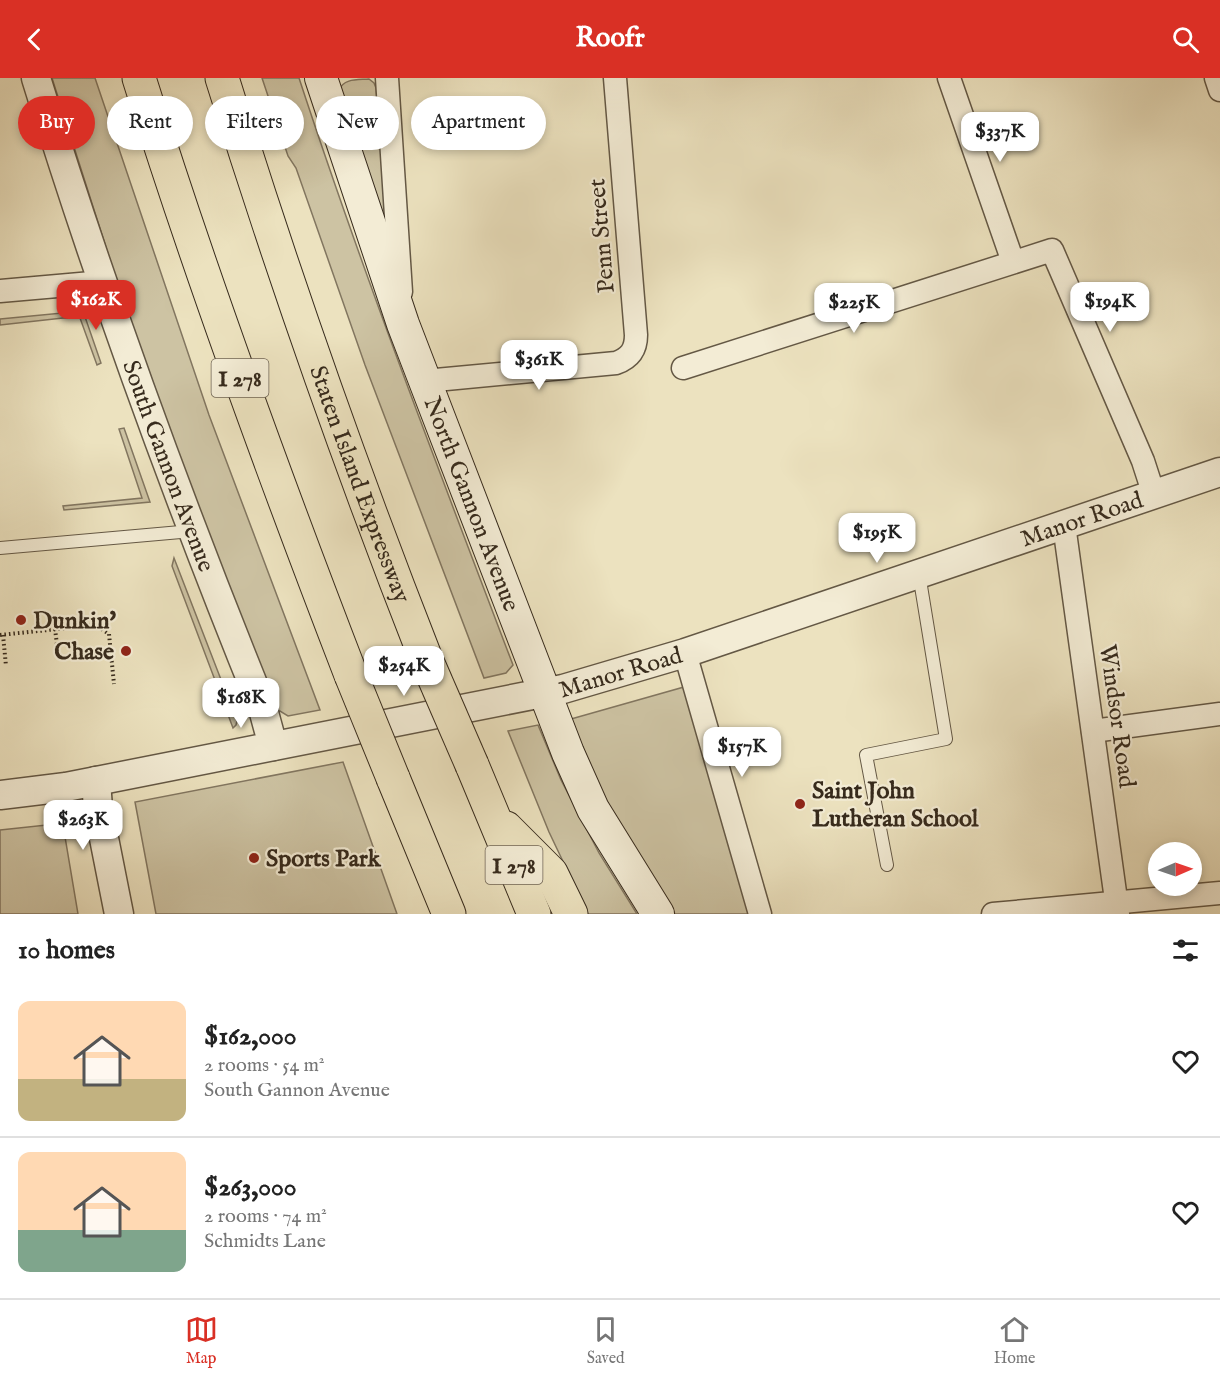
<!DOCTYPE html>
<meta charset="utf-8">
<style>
:root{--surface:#fff;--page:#f6f6f6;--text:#222;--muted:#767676;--line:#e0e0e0;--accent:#d93025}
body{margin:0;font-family:"IM FELL English",serif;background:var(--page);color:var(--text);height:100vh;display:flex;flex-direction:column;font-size:22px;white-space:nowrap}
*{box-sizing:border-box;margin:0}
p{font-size:20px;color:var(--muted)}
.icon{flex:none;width:33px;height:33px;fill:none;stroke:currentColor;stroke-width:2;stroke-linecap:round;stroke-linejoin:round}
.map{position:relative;height:836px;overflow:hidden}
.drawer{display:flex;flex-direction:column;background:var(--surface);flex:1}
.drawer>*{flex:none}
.hud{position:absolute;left:18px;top:18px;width:600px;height:54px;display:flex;gap:12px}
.needle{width:39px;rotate:88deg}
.controls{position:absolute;left:1148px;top:764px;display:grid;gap:12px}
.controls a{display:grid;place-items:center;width:54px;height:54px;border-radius:50%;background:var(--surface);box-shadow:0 3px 9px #0003;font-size:30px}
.price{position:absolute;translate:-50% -51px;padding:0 14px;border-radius:12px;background:#fff;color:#222;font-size:20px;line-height:39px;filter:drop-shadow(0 2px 3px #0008)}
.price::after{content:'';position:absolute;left:50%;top:36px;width:18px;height:14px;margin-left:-9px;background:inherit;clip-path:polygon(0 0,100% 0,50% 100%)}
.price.current{background:var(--accent);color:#fff}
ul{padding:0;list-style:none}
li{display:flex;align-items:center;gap:18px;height:150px;padding:0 18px}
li+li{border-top:2px solid var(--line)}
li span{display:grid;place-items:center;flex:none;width:168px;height:120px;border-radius:12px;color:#555}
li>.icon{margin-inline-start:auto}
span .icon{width:72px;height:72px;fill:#fffc;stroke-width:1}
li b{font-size:26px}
h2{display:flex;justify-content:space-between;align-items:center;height:72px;padding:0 18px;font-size:26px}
.pill{padding:0 21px;border-radius:27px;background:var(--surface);box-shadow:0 3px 9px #0003;font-size:21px;line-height:54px}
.pill.current{background:var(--accent);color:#fff}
header{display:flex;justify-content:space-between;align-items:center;height:78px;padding:0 18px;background:var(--accent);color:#fff;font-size:27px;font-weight:700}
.menu{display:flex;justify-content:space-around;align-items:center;height:84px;border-top:2px solid var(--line);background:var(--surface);font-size:16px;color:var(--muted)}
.menu a{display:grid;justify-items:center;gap:3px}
.menu .current{color:var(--accent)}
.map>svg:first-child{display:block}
.green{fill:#cdc3a3;stroke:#827660;stroke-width:1.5}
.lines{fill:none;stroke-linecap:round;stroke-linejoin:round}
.service-casing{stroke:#645845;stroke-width:14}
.minor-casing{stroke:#645845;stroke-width:25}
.tertiary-casing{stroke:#645845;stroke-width:31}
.secondary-casing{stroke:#362a1c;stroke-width:34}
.motorway-casing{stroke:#362a1c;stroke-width:35}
.path{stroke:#362a1c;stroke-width:4;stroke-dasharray:1.5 3;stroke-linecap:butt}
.service{stroke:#f3ecd5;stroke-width:12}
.minor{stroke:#f3ecd5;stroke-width:22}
.tertiary{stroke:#f3ecd5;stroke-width:28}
.secondary{stroke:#f3ecd5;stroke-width:32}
.motorway{stroke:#ece2bf;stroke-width:33}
.motorway-bridge-casing{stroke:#362a1c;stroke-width:35;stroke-linecap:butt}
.motorway-bridge{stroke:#ece2bf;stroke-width:33}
.poi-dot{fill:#8f2418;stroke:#f3ecd5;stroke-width:2}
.labels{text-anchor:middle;stroke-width:4.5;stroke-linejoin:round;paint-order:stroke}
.shield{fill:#f3ecd5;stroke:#6f6454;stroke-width:1.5}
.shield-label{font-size:22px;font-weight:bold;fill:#362a1c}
.street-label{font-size:24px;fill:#362a1c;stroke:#f3ecd5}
.poi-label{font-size:24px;font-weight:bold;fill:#362a1c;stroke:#f3ecd5;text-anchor:start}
</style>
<header><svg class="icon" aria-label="back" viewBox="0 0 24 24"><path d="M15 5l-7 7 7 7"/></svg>Roofr<svg class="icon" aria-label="search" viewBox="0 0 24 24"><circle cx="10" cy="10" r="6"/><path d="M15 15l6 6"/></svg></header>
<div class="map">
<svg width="1220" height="836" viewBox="0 0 1220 836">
<rect width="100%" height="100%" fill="#ece2bf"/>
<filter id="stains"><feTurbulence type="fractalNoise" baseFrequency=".00333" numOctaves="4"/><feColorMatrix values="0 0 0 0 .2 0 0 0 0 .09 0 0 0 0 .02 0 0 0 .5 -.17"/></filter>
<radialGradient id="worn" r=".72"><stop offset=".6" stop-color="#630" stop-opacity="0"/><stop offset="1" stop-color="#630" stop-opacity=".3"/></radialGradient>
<!-- green -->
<g class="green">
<polygon points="52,0 95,0 209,337 320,632 288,638 280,633 274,635 202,441 118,207"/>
<path d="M262 0H299C364 198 439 393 513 587L506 595 484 600 365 287 296 90 288 78Z"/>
<path d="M369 1 374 5 376 10 388 152 339 12C344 0 358 2 369 1Z"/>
<polygon points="83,233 101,285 97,287 80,240 63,240 0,247 0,241"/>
<polygon points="124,350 150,424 64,432 63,428 142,420 119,351"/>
<polygon points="174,480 237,643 236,647 233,650 172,488"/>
<polygon points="684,609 751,836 675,836 607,728 571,641"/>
<polygon points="538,647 561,702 599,775 637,836 588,836 549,754 508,653"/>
<polygon points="343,684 397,836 156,836 135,724"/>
<polygon points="56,746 64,753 78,836 0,836 0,752"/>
</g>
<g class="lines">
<!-- service casing -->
<g class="service-casing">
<g id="service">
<polyline points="0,470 192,453"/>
<polyline points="887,787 866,677 946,661 919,496"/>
</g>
</g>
<!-- minor casing -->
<g class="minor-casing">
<g id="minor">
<polyline points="387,0 401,214"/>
<polyline points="949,0 1013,184"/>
<polyline points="1216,0 1220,12"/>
<polyline points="0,213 103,204"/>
<polyline points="683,290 1052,172 1143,383 1154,417"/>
<path d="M425 303 616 285C630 280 636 272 636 257L615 0"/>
<polyline points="1064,447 1118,836"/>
<polyline points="685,575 760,836"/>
<polyline points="1093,653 1220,636"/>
<polyline points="993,836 1220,815"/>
</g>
</g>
<!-- tertiary casing -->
<g class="tertiary-casing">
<g id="tertiary">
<path id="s1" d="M36 0C102 214 179 424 263 631L273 668"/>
<polyline points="96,703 98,730 119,836"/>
<path id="s2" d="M0 717 66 709 563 611 685 575 1220 394"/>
</g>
</g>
<!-- secondary casing -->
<g class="secondary-casing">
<g id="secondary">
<path id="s3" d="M321 0 403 246 568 675 593 731 658 836"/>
</g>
</g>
<!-- motorway casing -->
<g class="motorway-casing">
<g id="motorway">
<path d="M139 0C202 202 275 400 351 597"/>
<path id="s4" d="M222 0C283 196 351 390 426 581"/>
<polyline points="472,687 534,836"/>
<polyline points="393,700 449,836"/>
<polyline points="506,750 551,795 571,836"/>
</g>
</g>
<!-- path -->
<g class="path">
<polyline points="55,551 59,582"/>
<polyline points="0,557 96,547 109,556 114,606"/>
<polyline points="3,557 6,588"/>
</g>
<!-- service -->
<use href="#service" class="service"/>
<!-- minor -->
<use href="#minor" class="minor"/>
<!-- tertiary -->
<use href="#tertiary" class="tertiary"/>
<!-- secondary -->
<use href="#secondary" class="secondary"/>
<!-- motorway -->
<use href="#motorway" class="motorway"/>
<!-- motorway-bridge casing -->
<g class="motorway-bridge-casing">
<g id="motorway-bridge">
<polyline points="426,581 472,687"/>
<polyline points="351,597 393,700"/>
</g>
</g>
<!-- motorway-bridge -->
<use href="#motorway-bridge" class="motorway-bridge"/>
</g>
<!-- markers -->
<g class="poi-dot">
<circle cx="21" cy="542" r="6"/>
<circle cx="126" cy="573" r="6"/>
<circle cx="800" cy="726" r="6"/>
<circle cx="254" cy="780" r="6"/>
</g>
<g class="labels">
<!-- shield labels -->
<g class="shield">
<rect x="211.5" y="281" width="57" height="38" rx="4.5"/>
<rect x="485.5" y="768" width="57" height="38" rx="4.5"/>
</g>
<g class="shield-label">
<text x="240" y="308">I 278</text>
<text x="514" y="795">I 278</text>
</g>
<!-- street labels -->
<g class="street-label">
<text transform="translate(601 158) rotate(-95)" y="8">Penn Street</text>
<text dy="8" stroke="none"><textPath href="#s1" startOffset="410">South Gannon Avenue</textPath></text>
<text dy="8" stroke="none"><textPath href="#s4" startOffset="429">Staten Island Expressway</textPath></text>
<text dy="8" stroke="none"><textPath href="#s3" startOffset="452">North Gannon Avenue</textPath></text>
<text dy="8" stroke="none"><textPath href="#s2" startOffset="1119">Manor Road</textPath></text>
<text dy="8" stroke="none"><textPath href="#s2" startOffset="633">Manor Road</textPath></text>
<text transform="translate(1118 638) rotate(82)" y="8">Windsor Road</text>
</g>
<!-- poi labels -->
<g class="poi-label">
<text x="33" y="550">Dunkin'</text>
<text x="114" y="581" text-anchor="end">Chase</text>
<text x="812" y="720">Saint John<tspan x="812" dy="28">Lutheran School</tspan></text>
<text x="266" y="788">Sports Park</text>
</g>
</g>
<rect width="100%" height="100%" filter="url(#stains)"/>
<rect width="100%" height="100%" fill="url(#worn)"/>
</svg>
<div class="controls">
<a><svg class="needle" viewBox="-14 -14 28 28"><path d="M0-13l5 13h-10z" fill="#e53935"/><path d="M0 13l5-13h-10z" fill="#767676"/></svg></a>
</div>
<b class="price" style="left:1000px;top:85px">$337K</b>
<b class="price current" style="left:96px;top:253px">$162K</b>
<b class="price" style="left:1110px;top:255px">$194K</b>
<b class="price" style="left:854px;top:256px">$225K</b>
<b class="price" style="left:539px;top:313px">$361K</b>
<b class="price" style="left:877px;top:486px">$195K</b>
<b class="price" style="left:404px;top:619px">$254K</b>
<b class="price" style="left:241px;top:651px">$168K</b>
<b class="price" style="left:742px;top:700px">$157K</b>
<b class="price" style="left:83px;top:773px">$263K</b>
<div class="hud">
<a class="pill current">Buy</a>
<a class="pill">Rent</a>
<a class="pill">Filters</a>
<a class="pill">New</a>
<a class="pill">Apartment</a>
</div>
</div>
<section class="drawer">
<h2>10 homes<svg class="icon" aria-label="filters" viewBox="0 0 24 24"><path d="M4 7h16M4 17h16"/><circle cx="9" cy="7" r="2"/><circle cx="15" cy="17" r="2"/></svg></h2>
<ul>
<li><span style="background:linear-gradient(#ffd9b3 65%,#c2b280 0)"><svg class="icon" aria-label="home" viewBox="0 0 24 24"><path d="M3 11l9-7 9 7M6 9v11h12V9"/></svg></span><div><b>$162,000</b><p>2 rooms · 54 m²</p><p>South Gannon Avenue</p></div><svg class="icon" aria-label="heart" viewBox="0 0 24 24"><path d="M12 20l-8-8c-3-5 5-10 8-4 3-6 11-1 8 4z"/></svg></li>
<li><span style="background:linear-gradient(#ffd9b3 65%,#7fa58c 0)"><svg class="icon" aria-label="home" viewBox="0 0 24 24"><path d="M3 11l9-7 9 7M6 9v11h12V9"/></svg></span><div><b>$263,000</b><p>2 rooms · 74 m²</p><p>Schmidts Lane</p></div><svg class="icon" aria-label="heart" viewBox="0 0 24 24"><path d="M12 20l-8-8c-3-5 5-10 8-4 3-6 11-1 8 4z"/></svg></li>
</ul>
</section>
<nav class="menu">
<a class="current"><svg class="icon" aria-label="map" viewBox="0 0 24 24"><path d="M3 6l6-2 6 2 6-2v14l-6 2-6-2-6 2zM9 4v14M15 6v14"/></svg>Map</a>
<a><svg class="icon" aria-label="saved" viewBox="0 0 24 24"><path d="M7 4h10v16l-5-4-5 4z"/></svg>Saved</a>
<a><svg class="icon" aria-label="home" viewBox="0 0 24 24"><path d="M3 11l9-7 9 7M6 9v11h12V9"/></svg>Home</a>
</nav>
